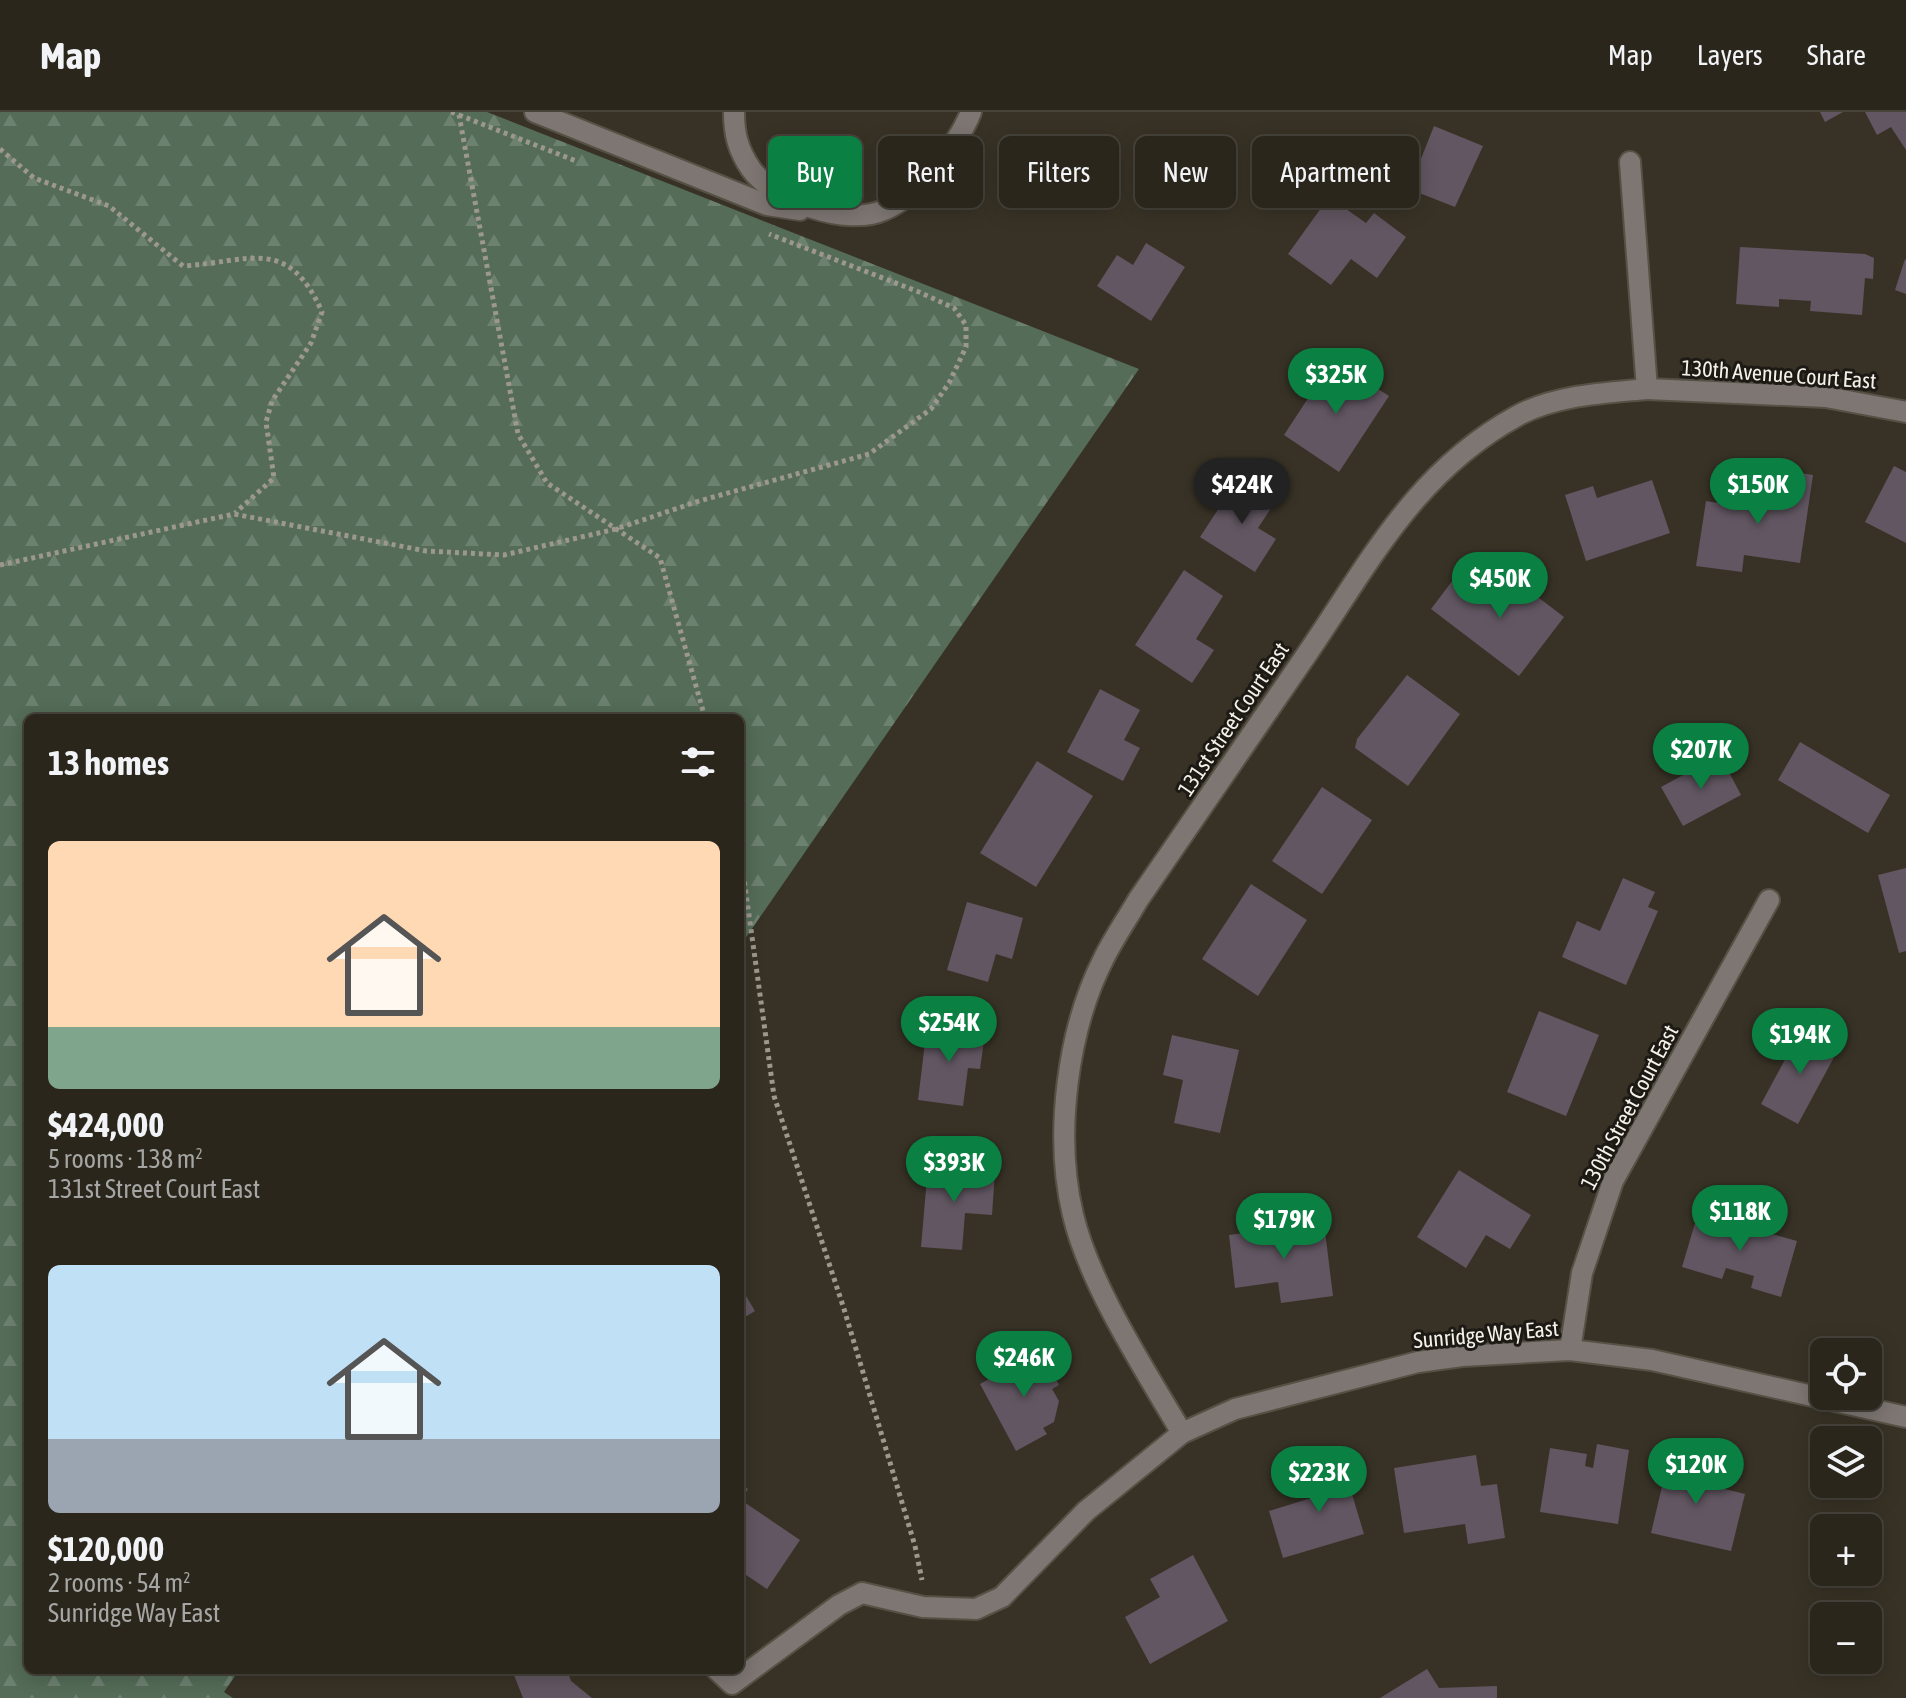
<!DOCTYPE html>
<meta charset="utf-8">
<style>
:root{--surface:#2a261c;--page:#322e25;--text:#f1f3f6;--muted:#a5a5a3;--line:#46433b;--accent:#0b8043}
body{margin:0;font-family:"Asap Condensed",sans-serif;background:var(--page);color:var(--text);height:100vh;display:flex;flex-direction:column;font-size:30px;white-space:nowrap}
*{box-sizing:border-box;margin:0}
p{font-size:26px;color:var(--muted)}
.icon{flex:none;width:44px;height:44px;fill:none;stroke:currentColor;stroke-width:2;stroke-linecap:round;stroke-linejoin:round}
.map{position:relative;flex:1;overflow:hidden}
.side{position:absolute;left:24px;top:602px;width:720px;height:960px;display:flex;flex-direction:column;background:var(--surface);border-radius:12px;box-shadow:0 4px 20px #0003,0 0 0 2px var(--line)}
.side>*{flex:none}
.top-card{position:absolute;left:768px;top:24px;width:760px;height:72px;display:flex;gap:16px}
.controls{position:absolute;left:1810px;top:1226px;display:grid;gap:16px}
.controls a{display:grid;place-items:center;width:72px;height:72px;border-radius:12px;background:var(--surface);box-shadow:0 4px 20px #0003,0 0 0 2px var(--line);font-size:40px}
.price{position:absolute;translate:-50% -68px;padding:0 18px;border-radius:28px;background:var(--accent);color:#fff;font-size:26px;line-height:52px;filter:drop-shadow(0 2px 4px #0008)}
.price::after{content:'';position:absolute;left:50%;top:48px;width:24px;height:18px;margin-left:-12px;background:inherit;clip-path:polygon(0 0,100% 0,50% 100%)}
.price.active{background:#222;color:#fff}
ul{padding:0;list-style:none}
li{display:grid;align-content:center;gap:16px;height:424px;padding:0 24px}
li span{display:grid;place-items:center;height:248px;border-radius:12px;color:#555}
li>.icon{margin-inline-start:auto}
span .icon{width:144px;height:144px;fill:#fffc;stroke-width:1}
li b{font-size:34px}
h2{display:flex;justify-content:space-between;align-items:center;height:96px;padding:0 24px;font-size:34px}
.tag{padding:0 28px;border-radius:12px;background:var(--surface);box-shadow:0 4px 20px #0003,0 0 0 2px var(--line);font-size:28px;line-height:72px}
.tag.active{background:var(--accent);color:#fff}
header{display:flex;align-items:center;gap:48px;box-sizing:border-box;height:112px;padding:0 40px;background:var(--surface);border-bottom:2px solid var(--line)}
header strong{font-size:38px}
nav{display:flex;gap:44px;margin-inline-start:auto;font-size:28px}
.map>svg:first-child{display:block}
.forest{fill:url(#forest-firs)}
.building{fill:#615661}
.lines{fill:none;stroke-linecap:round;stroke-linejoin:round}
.minor-casing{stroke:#565145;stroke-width:24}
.path{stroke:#9d988e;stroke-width:5;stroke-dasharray:4 4;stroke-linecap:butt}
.minor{stroke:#7d7673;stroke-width:20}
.labels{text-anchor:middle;stroke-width:6;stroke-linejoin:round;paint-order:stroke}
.street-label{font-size:22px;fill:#f5f1e9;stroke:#1d1a15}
</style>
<header>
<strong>Map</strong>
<nav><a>Map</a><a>Layers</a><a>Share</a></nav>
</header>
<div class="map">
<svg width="1906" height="1586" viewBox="0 0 1906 1586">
<defs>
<pattern id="forest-firs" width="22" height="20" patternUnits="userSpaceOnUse" patternTransform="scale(2)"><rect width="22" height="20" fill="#546c58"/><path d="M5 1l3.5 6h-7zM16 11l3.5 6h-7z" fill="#6d8170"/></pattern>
</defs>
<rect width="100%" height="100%" fill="#383226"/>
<!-- forest -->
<polygon class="forest" points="0,0 487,0 1139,257 740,834 740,606 28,606 28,1558 239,1558 224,1580 233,1586 0,1586"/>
<!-- building -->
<g class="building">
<polygon points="1820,0 1843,0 1825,10"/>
<polygon points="1865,0 1906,0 1906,38 1891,15 1877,23"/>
<polygon points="1434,14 1483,34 1455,95 1409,77"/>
<polygon points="1329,85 1366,111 1374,101 1406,125 1377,166 1351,147 1331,173 1288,142"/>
<polygon points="1146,131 1185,155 1151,209 1097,174 1117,143 1133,153"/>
<polygon points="1740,135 1865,142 1874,146 1873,167 1865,166 1862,203 1810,199 1811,189 1779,187 1779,195 1736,192"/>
<polygon points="1905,147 1906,148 1906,182 1895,178"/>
<polygon points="1333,248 1389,284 1339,360 1284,323"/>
<polygon points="1894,354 1906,360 1906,431 1865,410"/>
<polygon points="1770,357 1813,363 1800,451 1744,443 1742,460 1696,454 1706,389 1764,398"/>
<polygon points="1238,367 1275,390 1258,416 1276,427 1255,460 1200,425"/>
<polygon points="1652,368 1670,421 1586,449 1565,383 1593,374 1597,386"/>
<polygon points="1184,458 1223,484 1196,527 1214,538 1192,571 1135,533"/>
<polygon points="1505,460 1564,505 1519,564 1431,497 1456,464 1485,486"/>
<polygon points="1407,563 1460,602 1408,674 1355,636 1357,627"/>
<polygon points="1100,577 1140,598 1124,628 1140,636 1123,669 1067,640"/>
<polygon points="1800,630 1890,683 1868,721 1778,668"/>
<polygon points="1720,643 1741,683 1683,714 1661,675"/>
<polygon points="1037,649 1093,684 1036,775 980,741"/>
<polygon points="1322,675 1372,708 1322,782 1272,749"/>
<polygon points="1906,756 1906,839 1899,841 1878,763"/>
<polygon points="1623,766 1655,780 1648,795 1658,799 1626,873 1562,845 1577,809 1600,819"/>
<polygon points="1251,772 1307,808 1258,884 1202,847"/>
<polygon points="967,790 1023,806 1012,847 996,842 988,870 947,858"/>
<polygon points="1539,899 1599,923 1566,1004 1507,980"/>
<polygon points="927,914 985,921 980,957 968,956 963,994 918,988"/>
<polygon points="1802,916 1839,936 1798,1012 1761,992"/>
<polygon points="1172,923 1239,938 1220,1021 1174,1011 1183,968 1163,963"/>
<polygon points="928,1054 995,1059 992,1103 965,1101 962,1138 921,1135"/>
<polygon points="1459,1058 1531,1103 1510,1137 1486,1123 1466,1156 1417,1125"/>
<polygon points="1698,1101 1797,1129 1781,1185 1751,1176 1754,1164 1726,1156 1722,1167 1682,1155"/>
<polygon points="1324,1111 1333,1184 1281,1191 1278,1170 1235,1176 1229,1123"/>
<polygon points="740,1174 755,1199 740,1208"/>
<polygon points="1041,1238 1059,1273 1052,1277 1059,1289 1054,1310 1043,1316 1047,1322 1016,1339 980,1272"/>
<polygon points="1597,1332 1629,1338 1618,1412 1540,1400 1550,1336 1587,1342 1585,1354 1593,1356"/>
<polygon points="1670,1341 1710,1350 1705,1372 1745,1382 1731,1439 1651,1421"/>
<polygon points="1476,1343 1481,1374 1497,1372 1505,1426 1468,1432 1465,1412 1404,1421 1394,1356"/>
<polygon points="1342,1349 1364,1422 1283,1446 1269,1399 1311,1386 1303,1361"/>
<polygon points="740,1372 748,1377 741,1388 800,1428 767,1477 740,1459"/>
<polygon points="1193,1443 1228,1509 1150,1552 1125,1505 1160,1485 1150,1467"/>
<polygon points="1427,1557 1439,1576 1497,1574 1497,1586 1380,1586"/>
<polygon points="512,1558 567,1558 571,1569 592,1586 523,1586"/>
</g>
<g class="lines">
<!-- minor casing -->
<g class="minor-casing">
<g id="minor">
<polyline points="535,0 767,93 800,98"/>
<path d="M734 0C734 22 738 38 751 57 774 89 847 115 884 98 917 84 958 33 971 0"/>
<polyline points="1647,277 1826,285 1906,300"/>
<polyline points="1570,1238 1582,1161 1613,1069 1769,788"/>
<path d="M1182 1321C1145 1258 1090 1174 1073 1103 1054 1024 1067 918 1104 846 1114 826 1127 807 1138 788 1194 706 1251 624 1307 542 1370 450 1415 360 1517 304 1555 283 1605 281 1647 277L1630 50"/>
<polyline points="717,1558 732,1572 839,1493 862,1481 923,1495 976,1497 1002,1485 1086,1399 1182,1321 1235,1297 1418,1250 1462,1244 1570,1238 1652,1248 1906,1305"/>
</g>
</g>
<!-- path -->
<g class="path">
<polyline points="451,0 459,3 518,322 547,371 660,446 705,606"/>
<polyline points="459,3 576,49"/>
<path d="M0 37 34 66 109 94 183 154C249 150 288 123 322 200L311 231 272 289 266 310 274 366 235 401"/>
<polyline points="0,453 234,402 426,439 504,443 616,417 699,389 869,342 931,297 949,271 966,235 966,213 954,196 919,180 769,122"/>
<polyline points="740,738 774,984 844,1197 915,1434 922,1468"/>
</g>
<!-- minor -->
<use href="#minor" class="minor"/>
</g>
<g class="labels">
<!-- street labels -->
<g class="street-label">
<text transform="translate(1779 262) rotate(4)" y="8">130th Avenue Court East</text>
<text transform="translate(1233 607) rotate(-56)" y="8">131st Street Court East</text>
<text transform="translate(1629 995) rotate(-62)" y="8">130th Street Court East</text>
<text transform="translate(1486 1222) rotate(-5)" y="8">Sunridge Way East</text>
</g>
</g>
</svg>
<div class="controls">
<a><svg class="icon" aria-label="locate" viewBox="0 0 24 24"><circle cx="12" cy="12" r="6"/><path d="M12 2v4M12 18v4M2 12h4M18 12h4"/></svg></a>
<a><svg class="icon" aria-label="layers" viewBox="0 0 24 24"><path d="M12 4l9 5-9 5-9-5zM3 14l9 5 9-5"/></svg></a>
<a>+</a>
<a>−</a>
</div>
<b class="price" style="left:1336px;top:304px">$325K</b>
<b class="price active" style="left:1242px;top:414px">$424K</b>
<b class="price" style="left:1758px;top:414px">$150K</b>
<b class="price" style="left:1500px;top:508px">$450K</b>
<b class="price" style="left:1701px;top:679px">$207K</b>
<b class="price" style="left:949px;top:952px">$254K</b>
<b class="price" style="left:1800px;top:964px">$194K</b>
<b class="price" style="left:954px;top:1092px">$393K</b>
<b class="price" style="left:1740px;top:1141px">$118K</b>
<b class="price" style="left:1284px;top:1149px">$179K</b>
<b class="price" style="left:1024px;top:1287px">$246K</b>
<b class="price" style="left:1696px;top:1394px">$120K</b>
<b class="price" style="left:1319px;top:1402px">$223K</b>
<div class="top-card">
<a class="tag active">Buy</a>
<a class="tag">Rent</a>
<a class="tag">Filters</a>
<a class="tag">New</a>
<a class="tag">Apartment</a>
</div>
<section class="side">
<h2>13 homes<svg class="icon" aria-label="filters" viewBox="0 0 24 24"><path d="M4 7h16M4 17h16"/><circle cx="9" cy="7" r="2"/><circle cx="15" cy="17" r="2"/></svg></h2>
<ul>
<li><span style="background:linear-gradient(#ffd9b3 75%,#7fa58c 0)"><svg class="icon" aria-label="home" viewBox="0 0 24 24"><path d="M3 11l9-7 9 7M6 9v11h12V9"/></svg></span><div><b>$424,000</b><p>5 rooms · 138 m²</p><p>131st Street Court East</p></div></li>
<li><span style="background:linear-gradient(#bfe0f5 70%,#9aa5b1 0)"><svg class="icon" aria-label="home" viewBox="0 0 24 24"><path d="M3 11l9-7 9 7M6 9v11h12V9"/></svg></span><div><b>$120,000</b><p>2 rooms · 54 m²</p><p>Sunridge Way East</p></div></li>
</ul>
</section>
</div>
